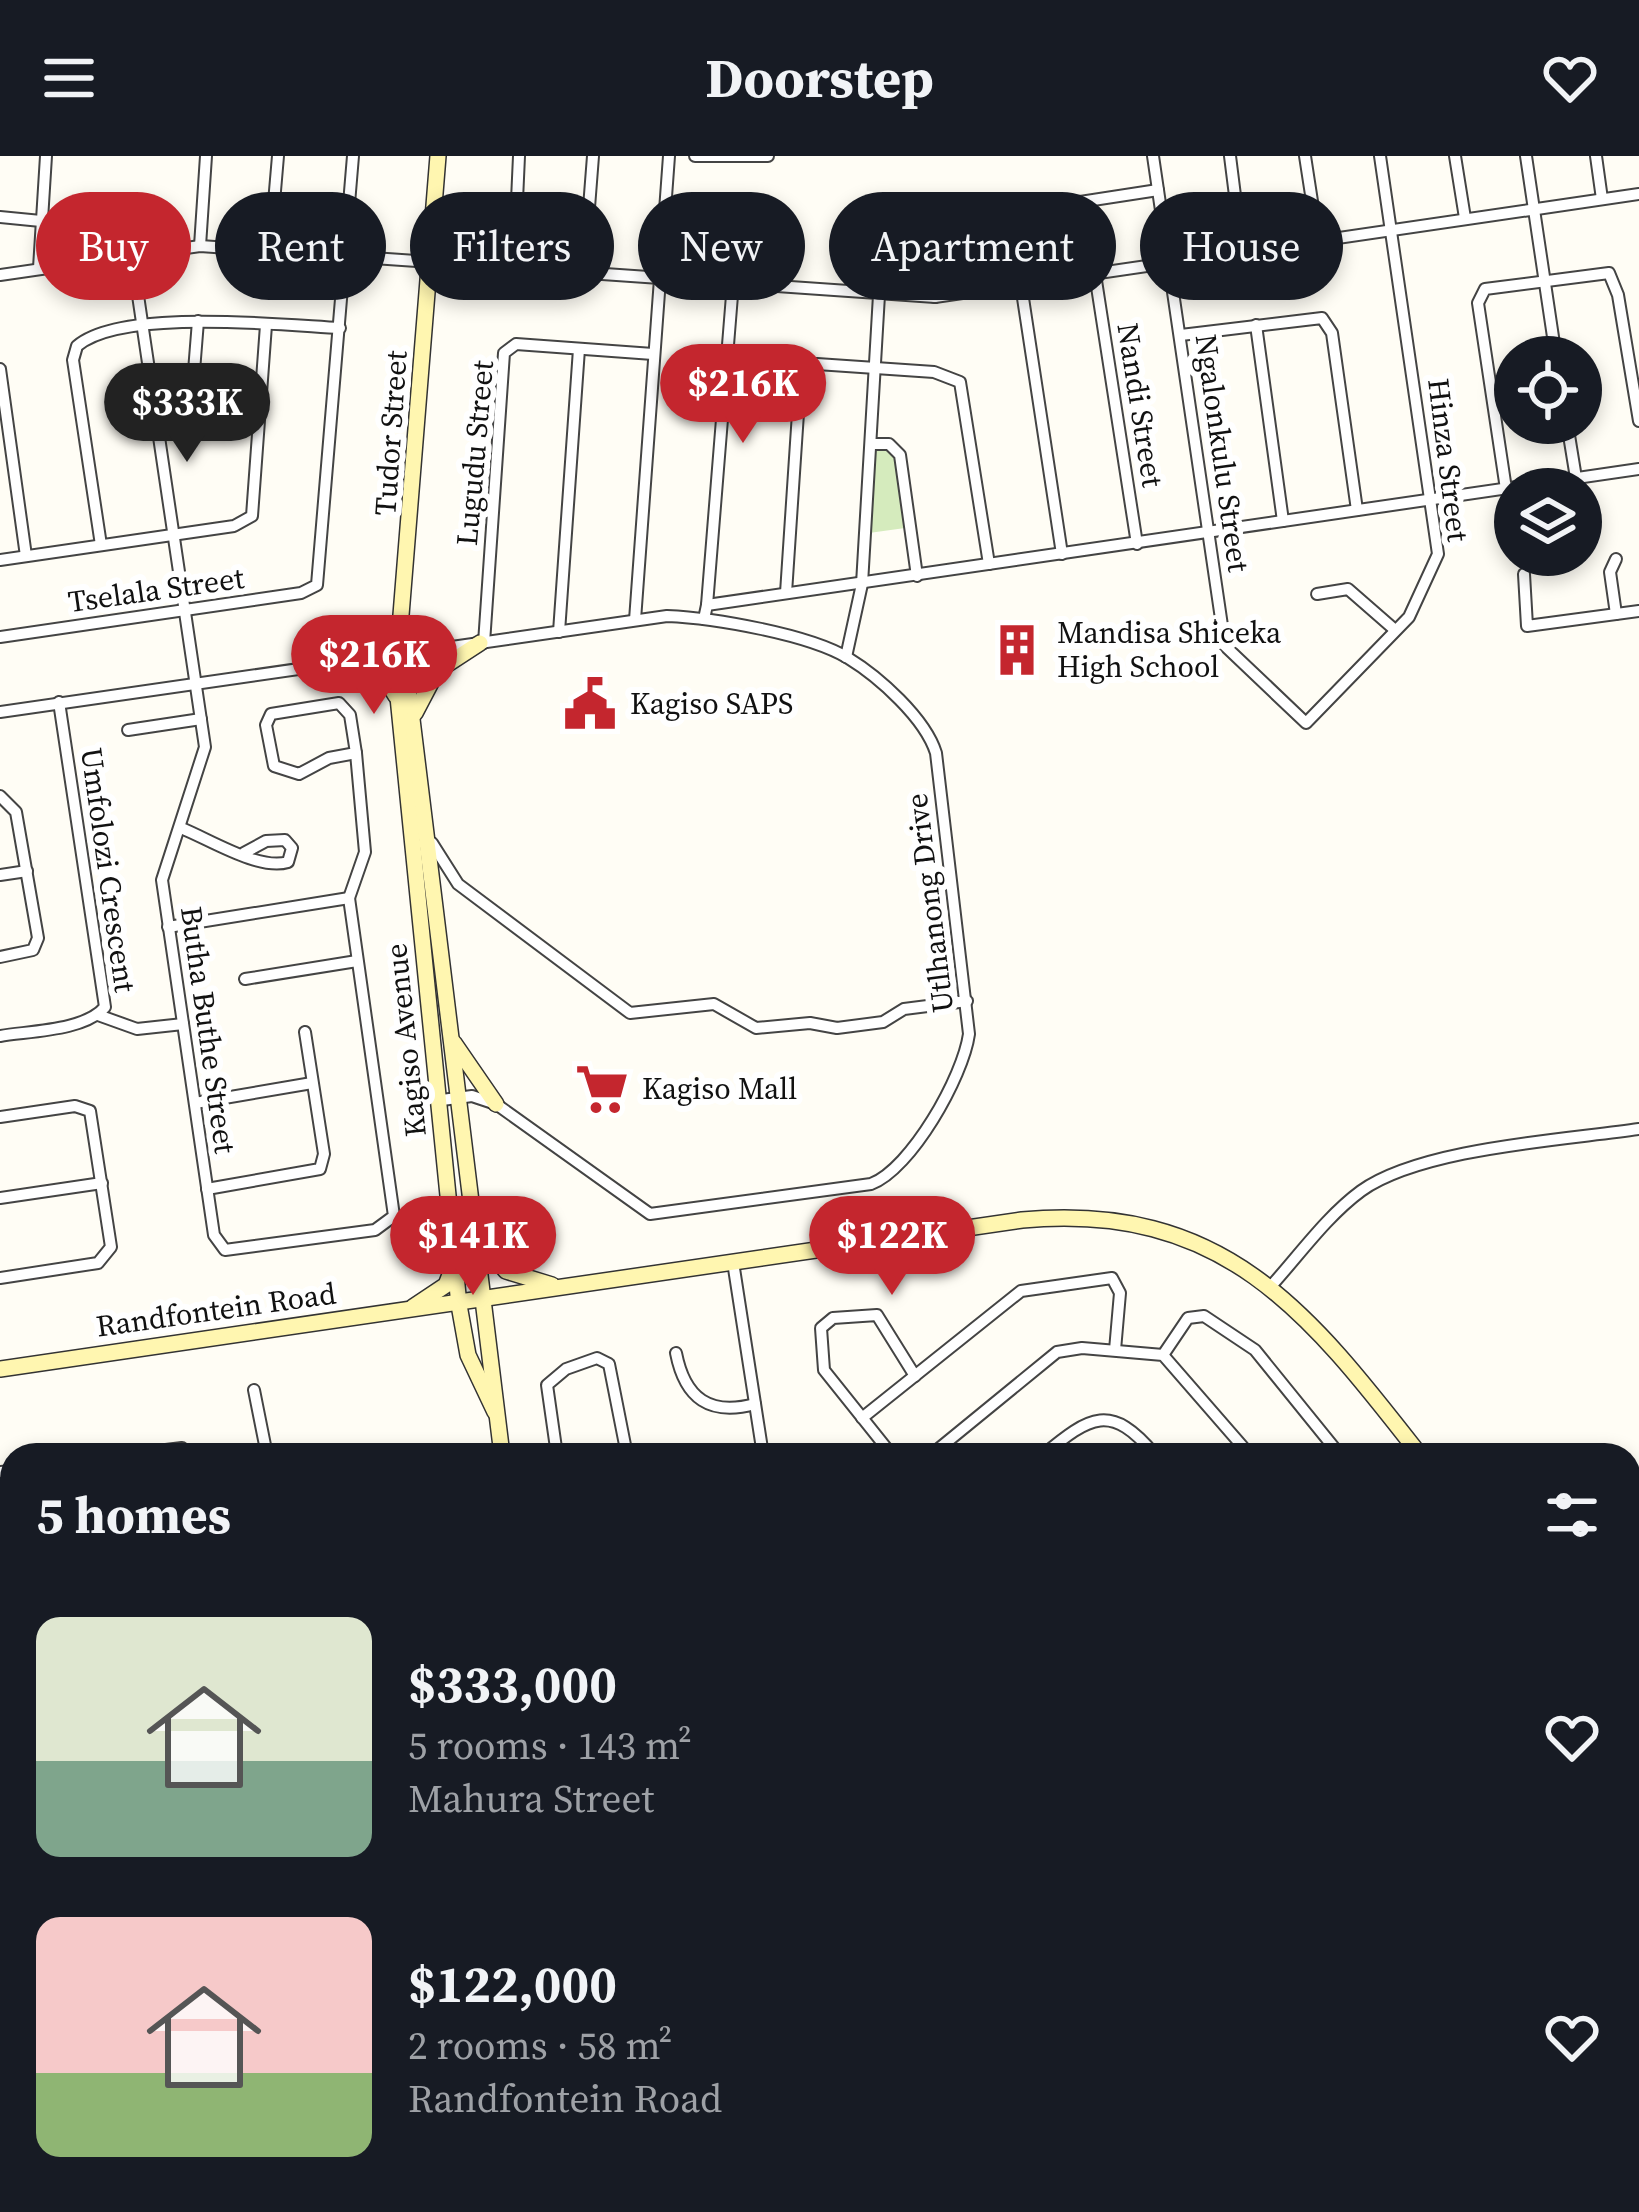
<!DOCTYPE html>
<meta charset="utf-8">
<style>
:root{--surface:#171b24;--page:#242831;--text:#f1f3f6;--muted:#9ea1a6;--accent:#c4262e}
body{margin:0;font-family:"Source Serif 4",serif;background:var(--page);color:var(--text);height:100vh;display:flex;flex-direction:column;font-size:45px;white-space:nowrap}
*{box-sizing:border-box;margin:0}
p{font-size:39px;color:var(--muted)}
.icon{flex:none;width:66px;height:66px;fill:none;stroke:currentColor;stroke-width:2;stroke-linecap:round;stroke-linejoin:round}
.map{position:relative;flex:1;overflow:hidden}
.details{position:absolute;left:0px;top:1287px;width:1641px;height:771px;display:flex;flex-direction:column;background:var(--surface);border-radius:36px 36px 0 0;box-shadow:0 6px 18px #0003}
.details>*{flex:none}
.guide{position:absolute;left:36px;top:36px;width:1569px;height:108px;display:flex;gap:24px}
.tools{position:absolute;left:1494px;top:180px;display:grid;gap:24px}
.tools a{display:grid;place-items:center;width:108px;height:108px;border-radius:50%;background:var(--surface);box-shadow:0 6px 18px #0003;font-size:60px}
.price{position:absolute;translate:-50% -102px;padding:0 27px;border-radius:42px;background:var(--accent);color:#fff;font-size:39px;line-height:78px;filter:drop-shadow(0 3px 6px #0008)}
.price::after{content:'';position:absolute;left:50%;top:72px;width:36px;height:27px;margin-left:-18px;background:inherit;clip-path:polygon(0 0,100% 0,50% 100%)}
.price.current{background:#222;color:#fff}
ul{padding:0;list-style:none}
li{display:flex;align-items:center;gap:36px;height:300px;padding:0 36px}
li span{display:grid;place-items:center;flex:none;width:336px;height:240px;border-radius:24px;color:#555}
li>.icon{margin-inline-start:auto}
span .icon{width:144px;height:144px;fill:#fffc;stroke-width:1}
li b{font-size:51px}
h2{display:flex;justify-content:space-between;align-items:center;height:144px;padding:0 36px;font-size:51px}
.chip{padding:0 42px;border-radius:54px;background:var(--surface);box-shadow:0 6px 18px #0003;font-size:42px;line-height:108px}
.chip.current{background:var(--accent);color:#fff}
header{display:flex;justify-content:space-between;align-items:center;height:156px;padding:0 36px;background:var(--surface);font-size:54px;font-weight:700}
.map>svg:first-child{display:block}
.park{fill:#d5ebbd}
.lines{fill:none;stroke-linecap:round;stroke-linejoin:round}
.stream{stroke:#3f96cf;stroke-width:3}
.street-casing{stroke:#444;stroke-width:14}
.secondary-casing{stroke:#333;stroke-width:18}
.primary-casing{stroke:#222;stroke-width:20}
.street{stroke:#fff;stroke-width:10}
.secondary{stroke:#fff6b0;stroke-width:15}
.primary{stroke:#f9d66b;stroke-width:16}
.labels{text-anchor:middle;stroke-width:12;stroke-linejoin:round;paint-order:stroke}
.street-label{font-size:30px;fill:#111;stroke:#fff}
.poi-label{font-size:30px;fill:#111;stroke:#fff;text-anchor:start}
</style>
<header><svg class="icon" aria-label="menu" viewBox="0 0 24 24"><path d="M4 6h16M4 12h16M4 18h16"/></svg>Doorstep<svg class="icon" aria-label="heart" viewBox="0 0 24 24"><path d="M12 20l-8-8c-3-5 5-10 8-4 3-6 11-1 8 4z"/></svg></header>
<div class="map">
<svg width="1639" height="2056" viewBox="0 0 1639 2056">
<rect width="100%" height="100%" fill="#fffdf5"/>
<!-- park -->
<polygon class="park" points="888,292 896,301 905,372 869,377 873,294"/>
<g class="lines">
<!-- stream -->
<polyline class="stream" points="512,2056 515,2046"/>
<!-- street casing -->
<g class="street-casing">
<g id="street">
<polyline points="695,0 768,0"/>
<polyline points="1153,0 1225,490 1306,567 1409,461 1438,398 1380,0"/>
<polyline points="1230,0 1242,95"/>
<polyline points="1305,0 1318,84"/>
<polyline points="1455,0 1465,62"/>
<polyline points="1526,0 1556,201"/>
<polyline points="1596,0 1602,43"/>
<polyline points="0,61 41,65"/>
<polyline points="200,90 206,0"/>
<polyline points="270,93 278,0"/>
<polyline points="132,99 205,591 162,724 214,1079 225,1094 375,1074 394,1060 349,742"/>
<polyline points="514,111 519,0"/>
<polyline points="39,112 46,0"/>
<polyline points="584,116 593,0"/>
<polyline points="1095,118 1137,388"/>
<polyline points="0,119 200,90 935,141 1639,38"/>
<polyline points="1021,129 1062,398"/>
<polyline points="935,141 941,76 950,66 1158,34"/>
<polyline points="1256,169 1283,365"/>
<polyline points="1181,179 1322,162 1332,177 1357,354"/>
<polyline points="0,213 26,400"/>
<polyline points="1567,267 1576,322"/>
<polyline points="158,280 183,274 190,265 198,165"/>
<polyline points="871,288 889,288 900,299 917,420"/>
<polyline points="1506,333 1478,147 1485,133 1609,117 1618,139 1639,265"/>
<path d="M101 389 73 204 77 190C121 152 281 169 340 172"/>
<polyline points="0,404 234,370 252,360 266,169"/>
<polyline points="1524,418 1527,470 1639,455"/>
<polyline points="786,437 800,227 806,213 817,208 934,216 960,226 989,408"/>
<polyline points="1317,438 1348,433 1395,474"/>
<polyline points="707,449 733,127"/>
<polyline points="1616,458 1610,416 1616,403"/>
<polyline points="704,463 707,449 1639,313"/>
<polyline points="635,464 669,0"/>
<polyline points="559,476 579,193"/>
<polyline points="0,481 301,437 317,429 353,0"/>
<polyline points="484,487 504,197 516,188 653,198"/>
<polyline points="846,501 862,428 879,139"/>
<polygon points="339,547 350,559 356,597 329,602 299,618 274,610 266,569 271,558"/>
<path d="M0 556 667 460C714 462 808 478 848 502 879 521 925 562 936 597L969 878C963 921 911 1013 871 1028L650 1058 496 948 472 940 442 944"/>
<polyline points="128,574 201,563"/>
<polyline points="0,640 16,656 38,782 33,794 0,801"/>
<path d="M181 672C209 683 259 715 288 706L292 692 285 684 266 685 244 697"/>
<polyline points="432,687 458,728 630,857 714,848 756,872 810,867 837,872 883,866 904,853 967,845"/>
<polyline points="0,719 27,715"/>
<polyline points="349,742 365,696 356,597"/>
<polyline points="168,771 349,742"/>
<polyline points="245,823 357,805"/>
<polyline points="98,859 137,873 183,868"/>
<path d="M0 880C29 875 85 875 105 851L59 546"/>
<polyline points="195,947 312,927"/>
<polyline points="0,961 75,950 90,955 111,1091 98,1107 0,1122"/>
<polyline points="207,1033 320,1013 324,998 305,876"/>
<polyline points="0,1042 102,1027"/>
<polyline points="733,1106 763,1299"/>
<path d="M1272 1129C1300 1098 1327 1060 1361 1035 1421 992 1564 984 1639 973"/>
<path d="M676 1197C685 1243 710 1260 755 1248"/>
<polyline points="1163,1199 1188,1162 1204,1160 1255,1194 1340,1299"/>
<polyline points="254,1234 267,1299"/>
<polyline points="862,1262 1021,1135 1112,1122 1120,1137 1115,1194"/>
<polyline points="125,1299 182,1292 189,1299"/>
<polyline points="557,1299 547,1229 566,1213 597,1202 609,1208 627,1299"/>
<polyline points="892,1299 824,1214 821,1172 833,1162 877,1159 915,1220"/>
<polyline points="931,1299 1057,1196 1082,1192 1163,1199 1250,1299"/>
<path d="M1043 1299C1090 1260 1111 1246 1155 1299"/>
<polyline points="0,1316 12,1315"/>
<polyline points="0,1387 12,1386"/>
<polyline points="0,1458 12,1456"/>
<polyline points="1629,1475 1639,1467"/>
<polyline points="0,1531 12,1529"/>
<polyline points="1629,1558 1639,1565"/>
<polyline points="0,1637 12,1615"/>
<polyline points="1629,1645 1639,1652"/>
<polyline points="0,1744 12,1730"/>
<polyline points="0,1864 12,1851"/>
<polyline points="1629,1938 1639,1937"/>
<polyline points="95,2046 102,2056"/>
<polyline points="1267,2046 1269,2056"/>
<polyline points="1341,2046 1342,2056"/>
<polyline points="1410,2046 1411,2056"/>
<polyline points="1478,2046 1480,2056"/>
<polyline points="1546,2046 1547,2056"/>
<polyline points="1614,2046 1616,2056"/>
<polyline points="21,2056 25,2046"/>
<polyline points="117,2056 127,2046"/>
<polyline points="218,2056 228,2046"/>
<polyline points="980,2056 986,2046"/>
<polyline points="1072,2056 1083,2046"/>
<polyline points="1172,2056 1184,2050 1195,2056"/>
</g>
</g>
<!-- secondary casing -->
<g class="secondary-casing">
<g id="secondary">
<polyline points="438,0 396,521 459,1149 468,1199 495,1256"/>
<polyline points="404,498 502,1299"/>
<polyline points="359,504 380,514 396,540"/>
<polyline points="415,557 437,515 480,487"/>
<polyline points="454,887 496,948"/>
<polyline points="477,1080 506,1115 552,1129"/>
<polyline points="413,1151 446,1129 453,1111"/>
<path d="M0 1213 1022 1064C1223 1046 1307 1154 1420 1299"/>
<polyline points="811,2046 820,2056"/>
</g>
</g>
<!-- primary casing -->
<g class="primary-casing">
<g id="primary">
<polyline points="1629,1330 1639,1323"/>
<polyline points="797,2056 807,2046"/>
</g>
</g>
<!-- street -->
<use href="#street" class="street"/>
<!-- secondary -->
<use href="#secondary" class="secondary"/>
<!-- primary -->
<use href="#primary" class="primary"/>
</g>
<!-- icons -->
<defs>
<g id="building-bare" transform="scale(4.14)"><path d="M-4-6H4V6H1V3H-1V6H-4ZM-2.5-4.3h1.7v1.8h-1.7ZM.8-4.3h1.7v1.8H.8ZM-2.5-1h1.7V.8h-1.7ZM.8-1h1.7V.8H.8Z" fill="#c4262e" stroke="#fff" stroke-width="2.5" paint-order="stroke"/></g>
<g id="civic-bare" transform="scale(4.14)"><path d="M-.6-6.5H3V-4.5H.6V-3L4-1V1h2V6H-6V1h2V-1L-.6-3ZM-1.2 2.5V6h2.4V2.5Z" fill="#c4262e" stroke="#fff" stroke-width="2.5" paint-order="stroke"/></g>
<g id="supermarket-bare" transform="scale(4.14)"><path d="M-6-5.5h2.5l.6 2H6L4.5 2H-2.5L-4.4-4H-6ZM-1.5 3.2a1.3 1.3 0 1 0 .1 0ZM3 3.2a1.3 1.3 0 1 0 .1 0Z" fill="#c4262e" stroke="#fff" stroke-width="2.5" paint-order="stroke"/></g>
</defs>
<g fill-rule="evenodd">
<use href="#building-bare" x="1017" y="494"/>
<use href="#civic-bare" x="590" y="548"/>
<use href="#supermarket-bare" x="602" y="933"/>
</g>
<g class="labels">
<!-- street labels -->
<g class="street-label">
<text transform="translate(1140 249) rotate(81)" y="10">Nandi Street</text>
<text transform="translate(391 277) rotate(-86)" y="10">Tudor Street</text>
<text transform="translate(475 297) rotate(-85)" y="10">Lugudu Street</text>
<text transform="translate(1222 297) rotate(82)" y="10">Ngalonkulu Street</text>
<text transform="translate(1448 304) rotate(83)" y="10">Hinza Street</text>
<text transform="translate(156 434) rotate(-8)" y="10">Tselala Street</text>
<text transform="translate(108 714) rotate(82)" y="10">Umfolozi Crescent</text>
<text transform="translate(930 747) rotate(-97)" y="10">Utlhanong Drive</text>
<text transform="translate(208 874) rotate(82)" y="10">Butha Buthe Street</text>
<text transform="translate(406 884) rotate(-96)" y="10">Kagiso Avenue</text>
<text transform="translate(216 1154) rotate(-8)" y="10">Randfontein Road</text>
</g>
<!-- poi labels -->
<g class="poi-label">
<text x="1057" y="487">Mandisa Shiceka<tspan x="1057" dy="34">High School</tspan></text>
<text x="630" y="558">Kagiso SAPS</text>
<text x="642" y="943">Kagiso Mall</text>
</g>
</g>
</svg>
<div class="tools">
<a><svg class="icon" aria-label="locate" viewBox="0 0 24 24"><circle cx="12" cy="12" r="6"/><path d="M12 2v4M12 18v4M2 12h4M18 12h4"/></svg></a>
<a><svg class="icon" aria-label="layers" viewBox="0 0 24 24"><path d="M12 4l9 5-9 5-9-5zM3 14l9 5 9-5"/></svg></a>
</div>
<b class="price" style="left:743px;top:290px">$216K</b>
<b class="price current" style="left:187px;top:309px">$333K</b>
<b class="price" style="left:374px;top:561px">$216K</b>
<b class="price" style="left:473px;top:1142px">$141K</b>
<b class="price" style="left:892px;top:1142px">$122K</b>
<div class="guide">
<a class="chip current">Buy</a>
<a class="chip">Rent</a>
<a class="chip">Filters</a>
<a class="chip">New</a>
<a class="chip">Apartment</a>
<a class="chip">House</a>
</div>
<section class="details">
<h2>5 homes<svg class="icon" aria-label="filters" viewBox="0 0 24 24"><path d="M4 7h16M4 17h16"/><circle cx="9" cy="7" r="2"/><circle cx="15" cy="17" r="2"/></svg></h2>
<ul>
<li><span style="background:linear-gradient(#dfe7d0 60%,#7fa58c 0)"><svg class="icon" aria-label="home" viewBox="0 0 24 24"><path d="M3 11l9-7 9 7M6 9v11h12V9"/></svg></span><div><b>$333,000</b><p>5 rooms · 143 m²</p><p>Mahura Street</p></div><svg class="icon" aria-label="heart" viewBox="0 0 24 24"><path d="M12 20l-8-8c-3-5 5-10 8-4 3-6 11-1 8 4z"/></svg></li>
<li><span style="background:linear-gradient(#f6c9c9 65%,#8fb573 0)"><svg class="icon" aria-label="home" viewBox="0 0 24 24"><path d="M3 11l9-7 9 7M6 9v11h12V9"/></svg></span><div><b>$122,000</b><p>2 rooms · 58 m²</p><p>Randfontein Road</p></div><svg class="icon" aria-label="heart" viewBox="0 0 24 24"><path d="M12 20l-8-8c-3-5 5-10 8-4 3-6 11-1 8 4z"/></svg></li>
</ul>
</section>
</div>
